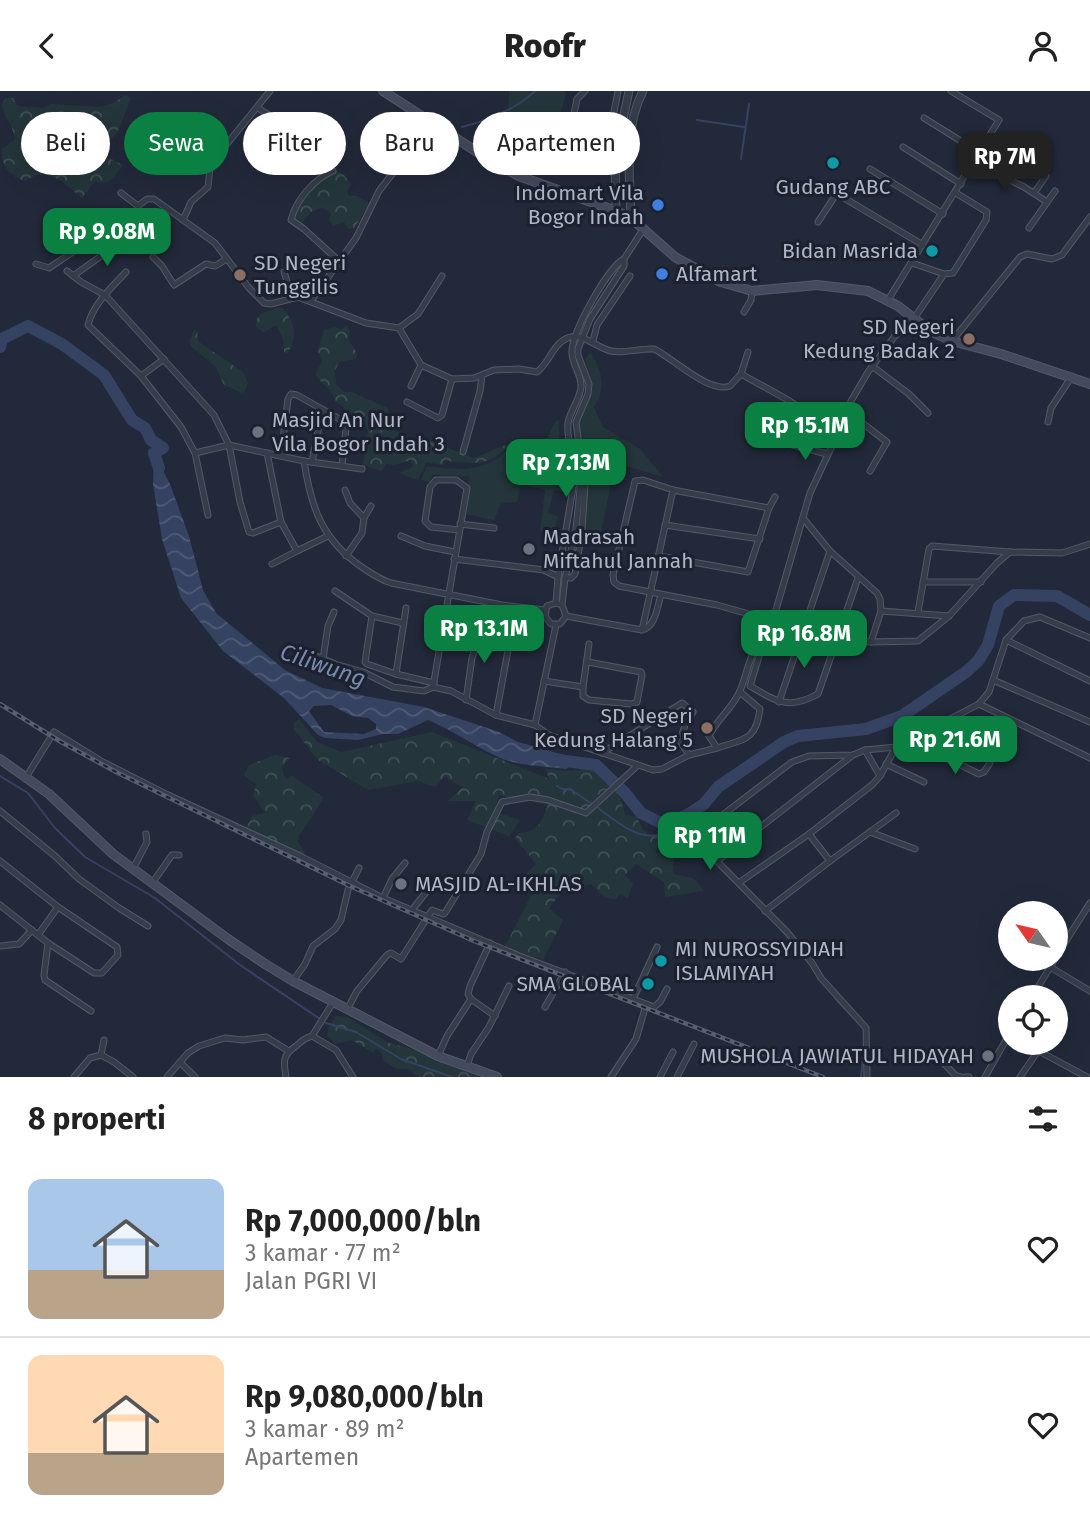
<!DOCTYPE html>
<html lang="id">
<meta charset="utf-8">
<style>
:root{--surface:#fff;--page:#f6f6f6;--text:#222;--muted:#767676;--line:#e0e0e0;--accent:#0b8043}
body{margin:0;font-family:"Fira Sans",sans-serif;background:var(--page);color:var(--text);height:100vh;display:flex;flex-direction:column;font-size:26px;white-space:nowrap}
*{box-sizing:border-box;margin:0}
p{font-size:23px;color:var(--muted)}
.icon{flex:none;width:38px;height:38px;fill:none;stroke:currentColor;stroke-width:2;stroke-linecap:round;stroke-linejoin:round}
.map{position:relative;height:986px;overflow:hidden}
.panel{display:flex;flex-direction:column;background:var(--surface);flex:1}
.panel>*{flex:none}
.banner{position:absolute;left:21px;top:21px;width:700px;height:63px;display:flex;gap:14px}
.needle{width:46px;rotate:304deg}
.buttons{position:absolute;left:998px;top:810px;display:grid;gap:14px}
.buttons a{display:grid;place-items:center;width:70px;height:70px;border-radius:50%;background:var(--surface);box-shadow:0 7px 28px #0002;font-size:35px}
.price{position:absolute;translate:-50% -60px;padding:0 16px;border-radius:14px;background:var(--accent);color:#fff;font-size:23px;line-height:46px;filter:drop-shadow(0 2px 4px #0008)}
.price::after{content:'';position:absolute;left:50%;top:42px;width:21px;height:16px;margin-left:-10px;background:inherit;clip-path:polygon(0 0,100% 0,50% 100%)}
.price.selected{background:#222;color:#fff}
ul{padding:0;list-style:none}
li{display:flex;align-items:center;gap:21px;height:175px;padding:0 28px}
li+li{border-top:2px solid var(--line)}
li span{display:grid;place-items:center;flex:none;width:196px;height:140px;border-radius:14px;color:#555}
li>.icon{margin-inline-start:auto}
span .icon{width:84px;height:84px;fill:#fffc;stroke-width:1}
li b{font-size:30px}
h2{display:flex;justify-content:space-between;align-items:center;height:84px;padding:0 28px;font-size:30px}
.tag{padding:0 24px;border-radius:32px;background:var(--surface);box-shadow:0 7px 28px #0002;font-size:24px;line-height:63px}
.tag.selected{background:var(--accent);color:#fff}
header{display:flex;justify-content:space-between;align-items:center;height:91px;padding:0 28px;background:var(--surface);font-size:32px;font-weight:800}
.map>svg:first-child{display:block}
.grass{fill:#24363b}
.forest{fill:url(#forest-crowns)}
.water{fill:url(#water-waves);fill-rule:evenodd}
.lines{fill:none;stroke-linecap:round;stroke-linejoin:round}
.stream{stroke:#354261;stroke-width:2}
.river{stroke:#354261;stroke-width:12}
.minor-casing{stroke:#535968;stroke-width:7}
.tertiary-casing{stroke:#535968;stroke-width:9}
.secondary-casing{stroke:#535968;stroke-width:10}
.minor{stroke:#353c4a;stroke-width:5}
.tertiary{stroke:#353c4a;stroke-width:7}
.secondary{stroke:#434a5d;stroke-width:8}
.rail-casing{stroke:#575f71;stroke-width:4.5}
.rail{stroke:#1b212f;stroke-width:2;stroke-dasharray:5;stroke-linecap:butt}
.culture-dot{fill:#0f9aa8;stroke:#1b212f;stroke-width:2.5}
.shop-dot{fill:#3f7fe0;stroke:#1b212f;stroke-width:2.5}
.education-dot{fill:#8d6e63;stroke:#1b212f;stroke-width:2.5}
.worship-dot{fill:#6b7280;stroke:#1b212f;stroke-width:2.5}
.labels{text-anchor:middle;stroke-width:6;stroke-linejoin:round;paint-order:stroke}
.poi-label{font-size:21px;fill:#b0b6c6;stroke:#1b212f;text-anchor:end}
.water-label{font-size:23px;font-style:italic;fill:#7889ae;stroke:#1b212f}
</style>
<header><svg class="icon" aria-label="back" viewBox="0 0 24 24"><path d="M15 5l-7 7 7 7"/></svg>Roofr<svg class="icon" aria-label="person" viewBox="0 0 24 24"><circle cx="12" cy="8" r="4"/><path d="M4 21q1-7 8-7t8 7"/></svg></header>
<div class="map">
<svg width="1090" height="986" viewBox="0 0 1090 986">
<defs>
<pattern id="forest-crowns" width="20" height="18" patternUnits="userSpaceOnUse" patternTransform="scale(1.75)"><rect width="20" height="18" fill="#24363b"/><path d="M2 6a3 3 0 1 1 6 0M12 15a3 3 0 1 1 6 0" fill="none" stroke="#415156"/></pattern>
<pattern id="water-waves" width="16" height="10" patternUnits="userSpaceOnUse" patternTransform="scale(1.75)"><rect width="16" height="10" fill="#354261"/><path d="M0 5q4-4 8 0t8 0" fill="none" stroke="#505b76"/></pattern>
</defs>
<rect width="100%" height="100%" fill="#22293a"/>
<!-- grass -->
<g class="grass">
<polygon points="509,0 564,0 566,4 547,61 508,26"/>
<path d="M591 261C601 282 608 293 594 316L603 336 640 358 663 386 615 372 596 352 594 378 613 382 598 456 584 453 588 380 582 349 576 331C586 307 596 294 585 268Z"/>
<path d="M559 329V348L563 349 570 375V385L565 401 554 399 548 422 558 425 553 443H548V440H540L545 399 521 393 517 411 501 412 494 429 465 423 469 385 432 384 430 391 421 389 427 375C450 379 476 381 497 368 503 365 507 356 513 354 520 351 528 359 533 360L544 347H547L556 330Z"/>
</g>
<!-- forest -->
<g class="forest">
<path d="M125 4 131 7 117 42 109 50 96 43 83 54 123 74C111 88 115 93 94 91L82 107C63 92 50 74 25 90 10 86 0 73 2 58L15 48C13 33 4 27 2 13L6 7H13L17 15 43 17 51 13 98 16 112 13Z"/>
<path d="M337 80 344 84 351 93 347 100 349 105H357L369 112 355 137 348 138 344 131 333 135 329 129 331 122 322 117 311 121 301 133 292 131C299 108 315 88 337 80Z"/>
<path d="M277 217H282C295 230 298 245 288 262L284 261 283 248 277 235H273L264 242 256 235C254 223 267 221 277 217Z"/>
<path d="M346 235 350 240 348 248 357 262 356 268 339 271 335 280 336 293 344 301H352L389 318 384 334 419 351 422 347 474 367 505 354 509 355C487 377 473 372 445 370L443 374 426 371 418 389 399 382 413 376 411 369 395 374 386 373 382 380 363 374 368 341 366 334 336 311 332 302 315 284 322 270 318 261 324 239 334 236 341 238Z"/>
<polygon points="194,239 198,240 197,247 199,251 243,281 248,292 245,300 242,302 224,294 216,276 191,255 189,250"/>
<path d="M299 628 317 651 341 661 432 641 549 688 546 678 568 680 596 676 621 708 625 723 637 726 643 739 647 741 646 745 662 743 656 761 674 767 673 783 693 787 704 800 665 806 664 791 636 773 625 784 633 792 628 808 620 802 616 808 605 807 591 793 560 803 549 817 563 829 543 869 504 857 533 801 522 787 536 773 515 747 519 742C539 741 541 731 548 714L499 704 494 721 521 729 509 745 467 729 476 710H448L463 696 445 686 435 696 418 690 368 699 318 669 294 638V632Z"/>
<polygon points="275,664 290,667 282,676 284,685 287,688 292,685 324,707 299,745 298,751 304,760 305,771 250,743 246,737 252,725 266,722 253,705 256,693 244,684 249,674"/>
<polygon points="336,925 347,926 389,952 417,959 444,972 490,986 419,986 408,978 397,978 383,969 381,960 376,958 373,962 352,949 335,953 327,944 329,936"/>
</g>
<!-- water -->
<path class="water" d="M154 362 170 393 189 445 203 499 216 522 285 579 322 597 424 616 499 641 518 651 571 666 574 672 566 678C544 675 515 675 496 665 473 654 452 639 428 629L398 643H383L358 649 325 647 318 644 284 607 223 560 181 507 162 448 153 393ZM331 614 352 625 368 627 376 633V638L364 643 324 641 309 620 314 615Z"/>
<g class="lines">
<!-- stream -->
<g class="stream">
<polyline points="697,29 744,36"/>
<path d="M462 36C489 29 515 19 535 0"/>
<polyline points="741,68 749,13"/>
<polyline points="0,685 28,702 55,737 85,766 155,807 240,874 326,932 356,941 401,968 452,986"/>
<polyline points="557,695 562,698 570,698 592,713"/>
<path d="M597 716C614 729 643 754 664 741 668 738 673 733 677 729"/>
<polyline points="687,743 697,752"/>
<polyline points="779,836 787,845"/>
<polyline points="835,907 845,918"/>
<polyline points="861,986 864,959"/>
</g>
<!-- river -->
<g class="river">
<polyline points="0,256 2,248 28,235 62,253 104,284 132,329 145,337 151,349 163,357 154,362 159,377"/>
<polyline points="558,669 596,674 625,702 641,722 663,733 670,732 689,723 704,713 718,696 784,651 798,645 866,638 902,625 966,581 978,570 988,554 999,515 1014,504 1057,505 1090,524"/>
</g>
<!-- minor casing -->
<g class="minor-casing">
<g id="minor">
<polyline points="585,0 577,8 565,66 601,76 604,73 618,0"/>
<path d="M258 17C272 27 285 32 299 43"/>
<polyline points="924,27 980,62"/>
<polyline points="903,56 961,93"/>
<polyline points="975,72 1024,96 1047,111"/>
<polyline points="870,78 943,123"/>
<path d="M333 80C314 88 296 109 291 129L304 138 339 170"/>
<path d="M121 102 138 115 147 108H154L215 152 249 197 264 212 271 213 298 206 366 232 399 237 421 274 452 288 474 287 494 279 519 278 537 281C548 273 551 259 561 251 579 236 593 256 611 260 626 263 639 257 654 258 673 267 709 303 730 295L741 283"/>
<polyline points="1034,102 1046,85"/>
<polyline points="183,129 191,111 208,96 210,77 213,70 270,0"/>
<polyline points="818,131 835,105 839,104 923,154"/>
<polyline points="1029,137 1055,100"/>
<polyline points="153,166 162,175 174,194 206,173 215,175 227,168"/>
<polyline points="912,172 944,183"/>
<polyline points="36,173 49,177 95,146 101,147 107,155 108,160 73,185"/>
<polyline points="67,180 81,191 105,204 214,324 229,354 240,411 249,441 253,442 281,431"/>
<path d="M126 181C112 196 93 213 88 234L141 285 181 336 195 362 208 424"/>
<polyline points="284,181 292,206"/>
<polyline points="888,209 999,29 951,0"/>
<polyline points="311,210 356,147 379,100 400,73 409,65 430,60 454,46"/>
<polyline points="744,221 751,209 752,200"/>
<polyline points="399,237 418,223 442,185"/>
<polyline points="593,250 597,234 630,185"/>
<polyline points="952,250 1020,166 1027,163 1052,168 1062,164 1090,126"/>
<polyline points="748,261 741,283 788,309 837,342"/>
<polyline points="872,275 909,303 928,322"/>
<polyline points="141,285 164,268"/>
<polyline points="411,295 421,274"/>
<polyline points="407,311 438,327 442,324 452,288"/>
<polyline points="848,321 887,351 870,380"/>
<polyline points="1048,331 1051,317 1072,285"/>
<polyline points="789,353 827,363"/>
<polyline points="463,361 480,300 482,284"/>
<polyline points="195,362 229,354 304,370 362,378"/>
<polyline points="267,362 281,431 297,460 328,445"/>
<polyline points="281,365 288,308 291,303 297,304 343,330 346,337 342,375"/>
<path d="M304 370C311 417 322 449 363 477 372 483 381 489 391 492L502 514 545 519"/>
<polyline points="312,371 322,319"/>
<polyline points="345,399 350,412 364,427 362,442 346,465"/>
<polyline points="769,417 673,399 643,389 635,390 613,484 614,491 619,495 717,514 837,548 871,551 918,550 949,525 997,472 1010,461"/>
<polyline points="364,427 371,415"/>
<polyline points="803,427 830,460 877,502 880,508 881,520 949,525"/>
<polyline points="460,433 494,437"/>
<polyline points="665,434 760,448"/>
<polyline points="401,445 425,455 455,461"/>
<polyline points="659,465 748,481 769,417 775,406"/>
<polyline points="454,468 544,479 558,486"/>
<polyline points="272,473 297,460"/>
<polyline points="565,487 571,487 575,483 582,439 585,393 583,387"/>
<path d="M858 487 818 603C789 619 777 611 750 595L765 546 773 529 810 402 848 321 851 310 868 281 894 246 913 229 944 183 953 182 986 129 987 121 956 102"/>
<polyline points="923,491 981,491"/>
<polyline points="335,500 372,525 403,532"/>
<path d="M556 512 558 486 575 385C575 367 566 350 568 332 570 319 580 309 581 296 582 283 571 273 572 260 572 241 608 176 624 168"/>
<polyline points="562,514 556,512 547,515 545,525 551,533 560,533 566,525 562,514 565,487 576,438 582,378 576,331 588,303 589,293 578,264 578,258 590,228 624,175 624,168 644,137"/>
<polyline points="918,521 929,458 932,455 1010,461 1062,462 1090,453"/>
<polyline points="372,525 365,571 367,573 396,583 434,592"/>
<path d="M566 525 642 539C656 535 657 516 661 504"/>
<polyline points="642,539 673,399"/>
<polyline points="464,545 478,549"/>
<polyline points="1006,549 1090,590"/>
<polyline points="871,551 881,520"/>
<path d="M302 559 335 573 363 581 393 596 424 600 433 596 451 600 496 624 535 634 549 644 653 679 662 678 689 664 717 657 709 645C716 630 730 619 738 604 748 585 747 564 763 548"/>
<polyline points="323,568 328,535 334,521"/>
<polyline points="396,583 406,517"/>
<polyline points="993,589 1090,631"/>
<polyline points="544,590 583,596 583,605 589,609 631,613 637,611 642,584 641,581 588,571"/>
<polyline points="433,596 467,397 456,389 436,389 430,396 425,430 431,436 459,439"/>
<polyline points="583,596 589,553"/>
<polyline points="466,609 472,567 478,549 516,555"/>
<polyline points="779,611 830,460"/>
<polyline points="979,613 1090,667"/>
<polyline points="496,624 509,554"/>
<polyline points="948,629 1001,659"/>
<polyline points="535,634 556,534"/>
<polyline points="910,649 979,683 984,681 990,672"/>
<path d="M717 657C744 648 756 650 760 618L740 601"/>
<polyline points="865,659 880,685"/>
<polyline points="602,662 682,612 693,621 686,631 680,650 689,664"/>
<polyline points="886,673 924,691"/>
<polyline points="25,688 54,641 101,670 166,703 300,765 383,807 517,864 633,908"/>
<polyline points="0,720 55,765 79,788 119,817 148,835"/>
<polyline points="870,741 915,758"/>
<polyline points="0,770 58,816 117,856 118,864 102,882 94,882 48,852 0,814"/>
<polyline points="717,770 853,664"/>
<polyline points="830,770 896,722"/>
<polyline points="133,778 147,751 146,743"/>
<polyline points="153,791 172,764 179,764"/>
<polyline points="740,791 809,743 872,694 880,685 896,656"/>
<polyline points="383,807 392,788 405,772"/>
<polyline points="412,819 427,800"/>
<polyline points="765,820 830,770 809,743"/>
<polyline points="38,844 58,816"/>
<polyline points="48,852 44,884 45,889 91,920"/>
<polyline points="0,855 19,853 32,839"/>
<polyline points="657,856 633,908 654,916 660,911 667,898"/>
<polyline points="1055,867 1090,812"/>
<polyline points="1050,876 1090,900"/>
<polyline points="293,890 305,873 313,855 335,838 341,829 348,799 359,777"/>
<polyline points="1032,906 1055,868"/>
<polyline points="471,908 495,925"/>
<polyline points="545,916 565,881"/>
<polyline points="348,917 357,900 387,864 391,862 401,868 432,819 443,823 445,822 481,763 487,741 502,711 530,706 548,709 586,722 637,675"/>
<polyline points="312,945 336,959 353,986"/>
<polyline points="1024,952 1087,986"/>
<polyline points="933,961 956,985 961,986"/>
<polyline points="101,964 104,949"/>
<polyline points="438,965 447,945 471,908 468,903 470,895 490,852"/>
<polyline points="180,971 195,986"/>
<polyline points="467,975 471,963 489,936 509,895"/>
<polyline points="74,986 90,967 101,964 114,971 133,986"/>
<polyline points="167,986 188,962 199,955 225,947 243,949 266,946 287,959"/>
<path d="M286 986C283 969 283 964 296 955 302 950 304 947 312 945L334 910"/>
<polyline points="611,986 636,948 646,914"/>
<polyline points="660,986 673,961"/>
<polyline points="677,986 694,953"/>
<polyline points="867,986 866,937 821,887 812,872 787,841 699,752 697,749 699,742 792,671 809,665 853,664 865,659 896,656 979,613 989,601 1006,549 1024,530 1040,526 1090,547"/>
<polyline points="965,986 969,986"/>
<polyline points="985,986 1010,942"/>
<polyline points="1020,986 1038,960"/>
</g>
</g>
<!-- tertiary casing -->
<g class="tertiary-casing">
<g id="tertiary">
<polyline points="616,120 615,66 629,0"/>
<path d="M631 127C630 85 623 39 643 0"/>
</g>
</g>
<!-- secondary casing -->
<g class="secondary-casing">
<g id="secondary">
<polyline points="383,0 491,70 519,85 616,120 631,127 675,166 721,191 752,200 817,194 868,200 898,215 930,240 952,250 1001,263 1090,293"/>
<polyline points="0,668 49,703 113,763 228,848 265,873 293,890 438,965 497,986"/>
</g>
</g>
<!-- minor -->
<use href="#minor" class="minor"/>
<!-- tertiary -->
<use href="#tertiary" class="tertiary"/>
<!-- secondary -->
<use href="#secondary" class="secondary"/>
<!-- rail casing -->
<g class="rail-casing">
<polyline id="rail" points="0,613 61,651 118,682 350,795 474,850 823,986"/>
</g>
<!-- rail -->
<use href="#rail" class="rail"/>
</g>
<!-- markers -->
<g class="culture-dot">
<circle cx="833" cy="72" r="7"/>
<circle cx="932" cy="160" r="7"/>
<circle cx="661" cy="870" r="7"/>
<circle cx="648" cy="893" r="7"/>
</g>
<g class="shop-dot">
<circle cx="658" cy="114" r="7"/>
<circle cx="662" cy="183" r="7"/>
</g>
<g class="education-dot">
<circle cx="240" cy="184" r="7"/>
<circle cx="969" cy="248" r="7"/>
<circle cx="707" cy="637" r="7"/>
</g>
<g class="worship-dot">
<circle cx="258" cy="341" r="7"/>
<circle cx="529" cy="458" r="7"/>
<circle cx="401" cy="793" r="7"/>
<circle cx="988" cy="965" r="7"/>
</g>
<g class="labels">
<!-- poi labels -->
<g class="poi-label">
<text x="833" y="103" text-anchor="middle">Gudang ABC</text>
<text x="644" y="109">Indomart Vila<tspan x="644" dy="24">Bogor Indah</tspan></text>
<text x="918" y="167">Bidan Masrida</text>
<text x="254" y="179" text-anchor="start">SD Negeri<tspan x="254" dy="24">Tunggilis</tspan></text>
<text x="676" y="190" text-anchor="start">Alfamart</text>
<text x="955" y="243">SD Negeri<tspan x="955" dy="24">Kedung Badak 2</tspan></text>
<text x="272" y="336" text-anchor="start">Masjid An Nur<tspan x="272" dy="24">Vila Bogor Indah 3</tspan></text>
<text x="543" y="453" text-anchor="start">Madrasah<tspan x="543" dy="24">Miftahul Jannah</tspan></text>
<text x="693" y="632">SD Negeri<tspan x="693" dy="24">Kedung Halang 5</tspan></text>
<text x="415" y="800" text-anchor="start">MASJID AL-IKHLAS</text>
<text x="675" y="865" text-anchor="start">MI NUROSSYIDIAH<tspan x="675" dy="24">ISLAMIYAH</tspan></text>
<text x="634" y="900">SMA GLOBAL</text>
<text x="974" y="972">MUSHOLA JAWIATUL HIDAYAH</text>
</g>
<!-- water labels -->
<g class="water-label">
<text transform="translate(323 574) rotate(19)" y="8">Ciliwung</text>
</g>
</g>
</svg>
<div class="buttons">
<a><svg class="needle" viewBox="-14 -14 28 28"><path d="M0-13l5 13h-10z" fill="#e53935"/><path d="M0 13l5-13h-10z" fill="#767676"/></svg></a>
<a><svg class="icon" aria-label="locate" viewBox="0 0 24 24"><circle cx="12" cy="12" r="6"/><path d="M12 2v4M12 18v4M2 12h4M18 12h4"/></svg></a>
</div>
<b class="price selected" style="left:1005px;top:102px">Rp 7M</b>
<b class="price" style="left:107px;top:177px">Rp 9.08M</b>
<b class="price" style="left:805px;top:371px">Rp 15.1M</b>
<b class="price" style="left:566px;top:408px">Rp 7.13M</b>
<b class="price" style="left:484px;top:574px">Rp 13.1M</b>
<b class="price" style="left:804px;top:579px">Rp 16.8M</b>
<b class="price" style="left:955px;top:685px">Rp 21.6M</b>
<b class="price" style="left:710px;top:781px">Rp 11M</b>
<div class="banner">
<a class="tag">Beli</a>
<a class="tag selected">Sewa</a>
<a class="tag">Filter</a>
<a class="tag">Baru</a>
<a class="tag">Apartemen</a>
</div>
</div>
<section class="panel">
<h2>8 properti<svg class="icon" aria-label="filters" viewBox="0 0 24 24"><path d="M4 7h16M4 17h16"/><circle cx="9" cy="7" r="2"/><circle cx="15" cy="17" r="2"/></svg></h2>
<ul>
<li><span style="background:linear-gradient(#a9c7e8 65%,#b9a48a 0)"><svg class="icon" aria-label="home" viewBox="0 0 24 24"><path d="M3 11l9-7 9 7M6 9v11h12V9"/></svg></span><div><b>Rp 7,000,000/bln</b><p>3 kamar · 77 m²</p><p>Jalan PGRI VI</p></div><svg class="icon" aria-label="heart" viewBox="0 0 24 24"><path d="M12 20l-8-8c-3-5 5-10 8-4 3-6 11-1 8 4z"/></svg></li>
<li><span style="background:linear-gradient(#ffd9b3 70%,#b9a48a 0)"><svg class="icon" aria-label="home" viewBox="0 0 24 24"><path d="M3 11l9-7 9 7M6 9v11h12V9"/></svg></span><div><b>Rp 9,080,000/bln</b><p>3 kamar · 89 m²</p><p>Apartemen</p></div><svg class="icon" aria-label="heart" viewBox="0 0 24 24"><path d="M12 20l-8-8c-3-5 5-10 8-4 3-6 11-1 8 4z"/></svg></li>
</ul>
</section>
